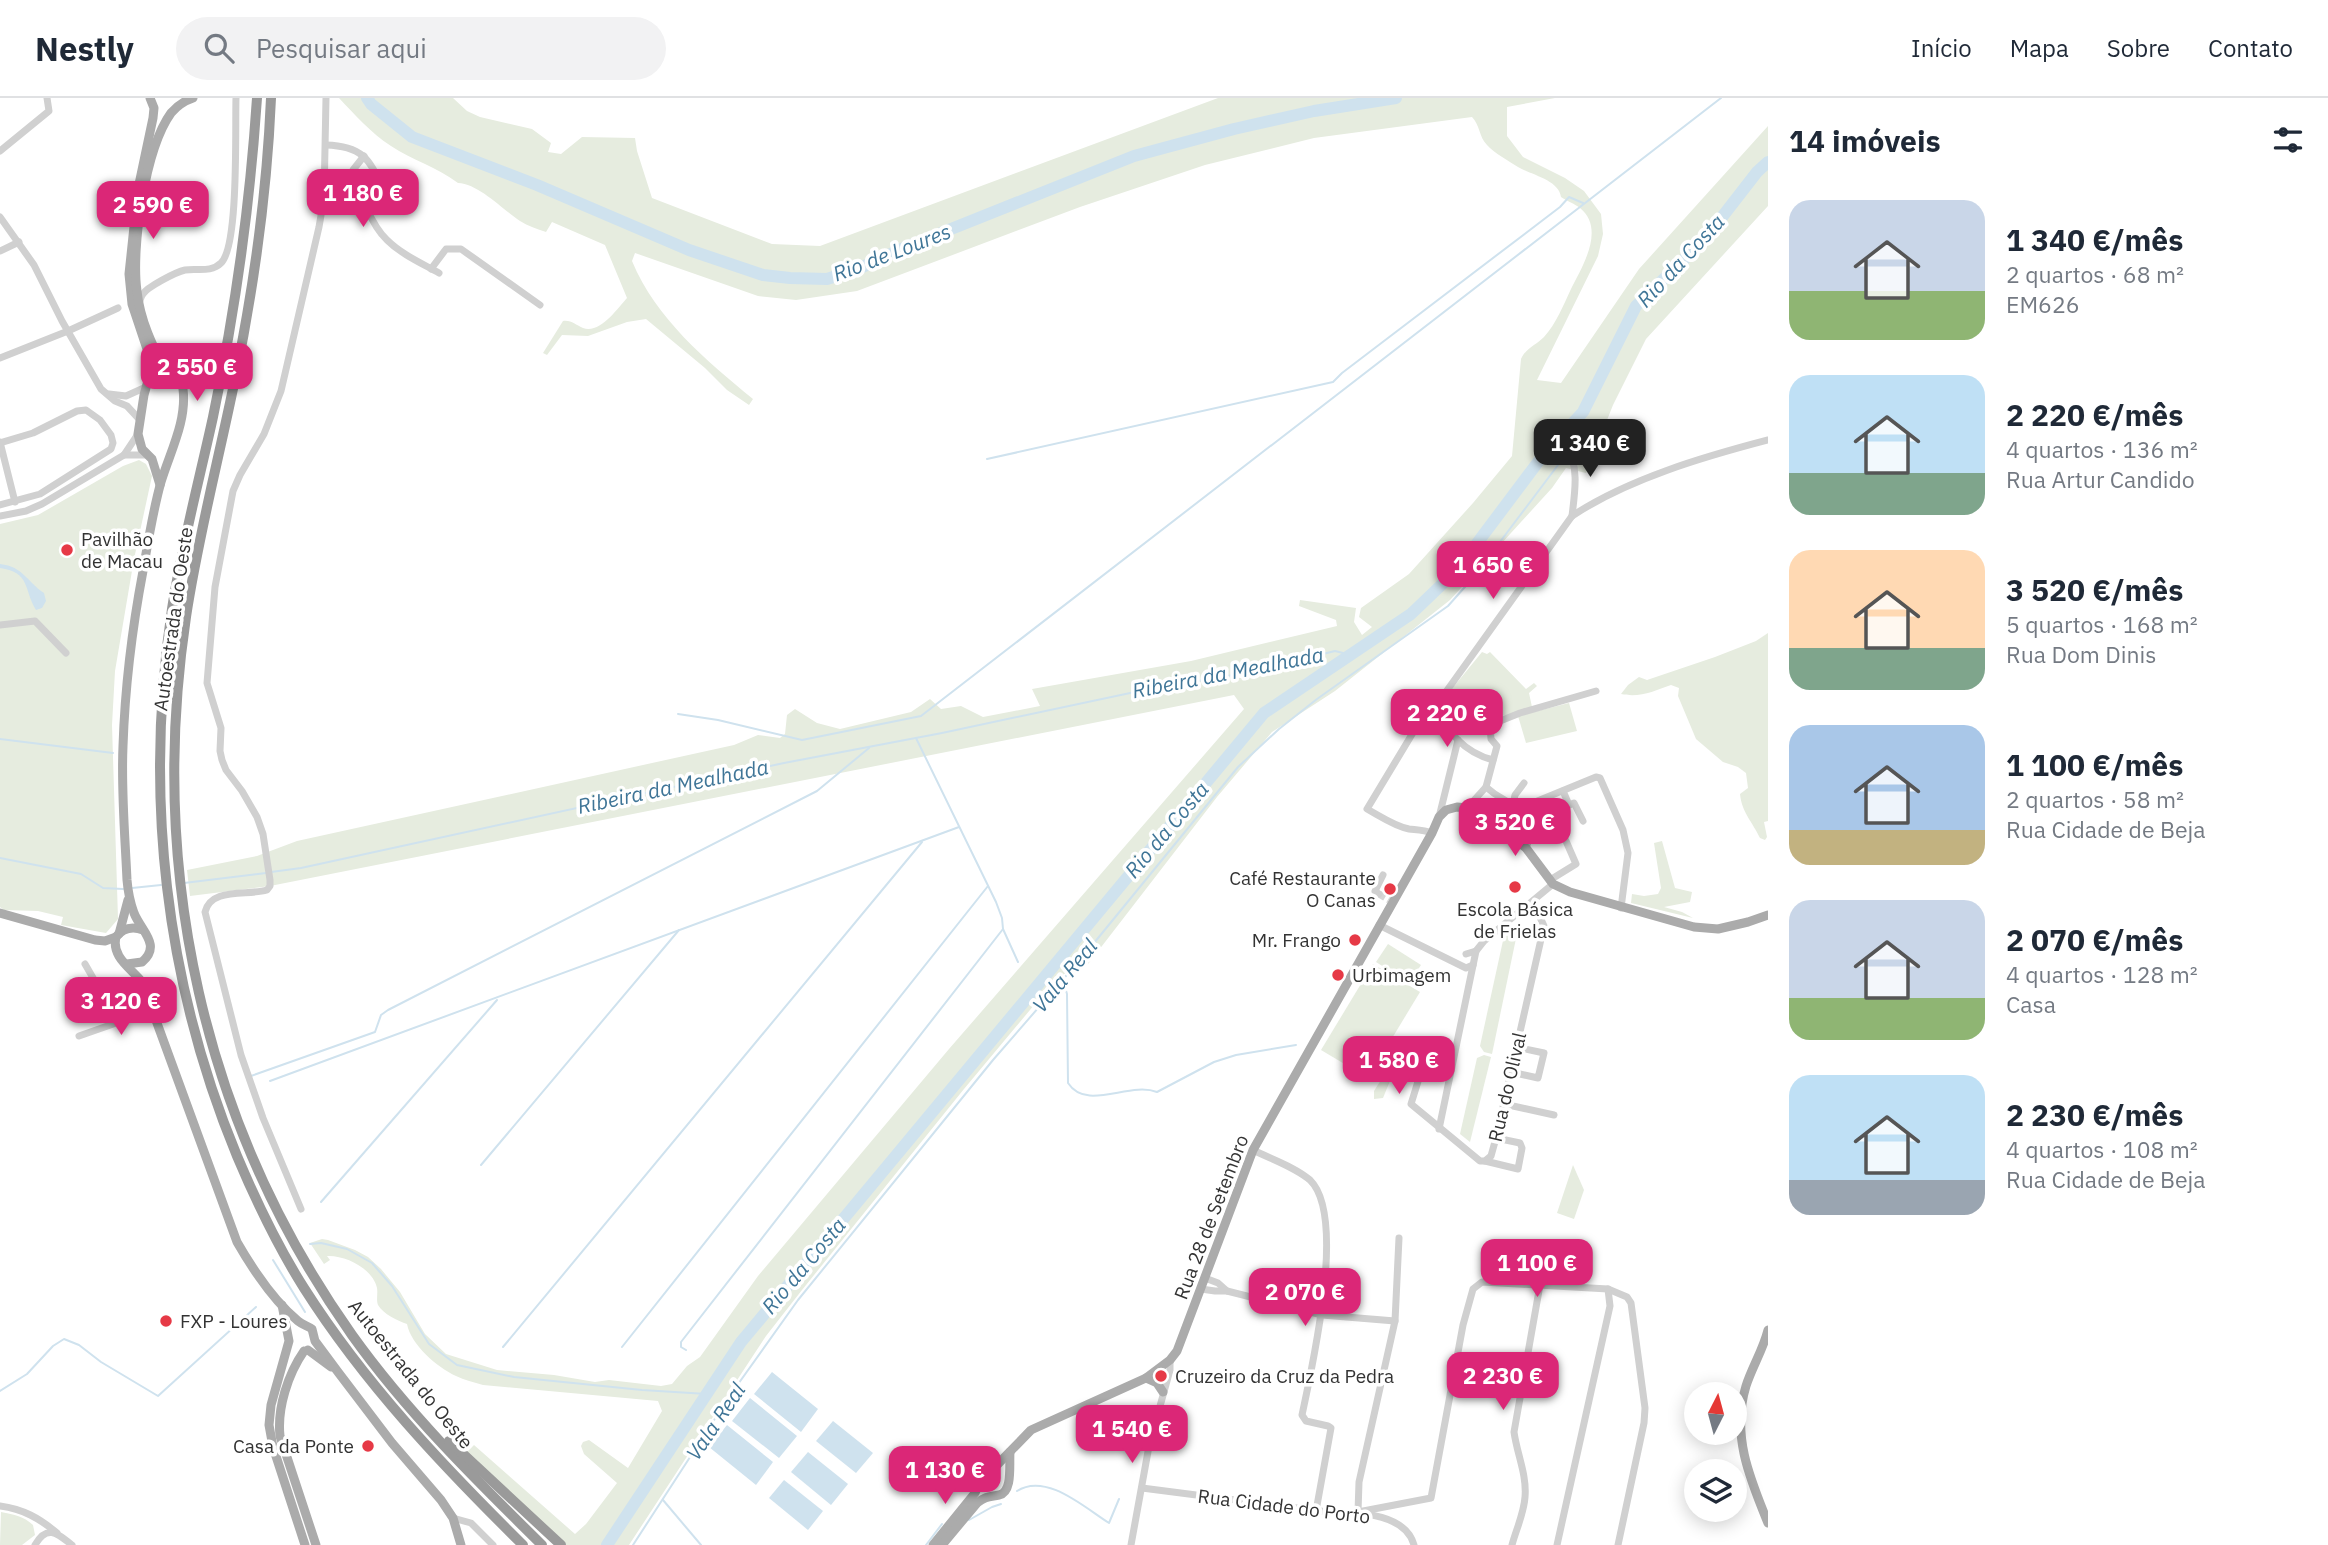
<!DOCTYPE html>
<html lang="pt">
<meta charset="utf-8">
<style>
:root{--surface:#fff;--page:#f2f2f3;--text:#1f2937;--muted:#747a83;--line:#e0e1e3;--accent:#db2777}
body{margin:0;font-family:"IBM Plex Sans",sans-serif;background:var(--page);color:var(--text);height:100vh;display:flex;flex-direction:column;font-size:26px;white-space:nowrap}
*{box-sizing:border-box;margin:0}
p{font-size:23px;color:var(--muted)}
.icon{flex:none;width:38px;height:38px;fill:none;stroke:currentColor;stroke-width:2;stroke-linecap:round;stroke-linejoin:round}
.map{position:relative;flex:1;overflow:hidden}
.panel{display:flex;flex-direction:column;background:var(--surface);width:560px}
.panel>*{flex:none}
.needle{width:46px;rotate:6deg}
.fabs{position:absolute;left:1684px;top:1284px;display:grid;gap:14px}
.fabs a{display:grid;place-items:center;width:63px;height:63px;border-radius:50%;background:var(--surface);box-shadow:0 4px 18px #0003;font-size:35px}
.price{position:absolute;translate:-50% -60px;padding:0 16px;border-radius:14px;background:var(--accent);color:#fff;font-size:23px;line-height:46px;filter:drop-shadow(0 2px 4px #0008)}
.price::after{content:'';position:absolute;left:50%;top:42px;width:21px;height:16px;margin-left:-10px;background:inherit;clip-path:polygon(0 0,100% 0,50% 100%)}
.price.current{background:#222;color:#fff}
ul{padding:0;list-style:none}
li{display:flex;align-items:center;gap:21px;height:175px;padding:0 21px}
li span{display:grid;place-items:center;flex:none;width:196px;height:140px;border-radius:21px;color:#555}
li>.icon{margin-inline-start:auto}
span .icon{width:84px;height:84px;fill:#fffc;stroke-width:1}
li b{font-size:30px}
h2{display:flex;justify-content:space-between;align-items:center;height:84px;padding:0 21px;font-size:30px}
header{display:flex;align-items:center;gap:42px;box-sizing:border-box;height:98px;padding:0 35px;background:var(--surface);border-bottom:2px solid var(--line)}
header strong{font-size:33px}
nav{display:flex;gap:38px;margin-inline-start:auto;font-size:24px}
.search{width:490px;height:63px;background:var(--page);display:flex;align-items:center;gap:18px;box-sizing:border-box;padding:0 24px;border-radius:38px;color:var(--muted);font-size:26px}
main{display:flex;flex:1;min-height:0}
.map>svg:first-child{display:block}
.green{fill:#e6ecdf}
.water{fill:#cfe2ee}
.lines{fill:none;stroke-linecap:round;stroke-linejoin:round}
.stream{stroke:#cfe2ee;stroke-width:2}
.river{stroke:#cfe2ee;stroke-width:12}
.minor-tunnel{stroke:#d6d6d6;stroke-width:7;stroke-dasharray:7 3.5;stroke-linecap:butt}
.minor{stroke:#d0d0d0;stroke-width:7}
.major{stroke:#ababab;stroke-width:9}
.highway{stroke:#9a9a9a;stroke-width:10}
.poi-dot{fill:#e63946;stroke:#fff;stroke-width:2.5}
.labels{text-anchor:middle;stroke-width:7;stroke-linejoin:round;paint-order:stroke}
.poi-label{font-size:19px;fill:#333;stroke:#fff;text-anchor:start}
.street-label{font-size:19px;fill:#333;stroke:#fff}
.water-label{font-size:21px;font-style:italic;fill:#3f7597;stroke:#fff}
</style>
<header>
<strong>Nestly</strong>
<div class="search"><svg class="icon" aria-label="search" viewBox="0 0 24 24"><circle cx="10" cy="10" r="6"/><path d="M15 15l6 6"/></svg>Pesquisar aqui</div>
<nav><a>Início</a><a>Mapa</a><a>Sobre</a><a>Contato</a></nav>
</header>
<main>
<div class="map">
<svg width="1768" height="1447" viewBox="0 0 1768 1447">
<rect width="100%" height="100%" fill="#fff"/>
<!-- green -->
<g class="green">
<path d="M339 0H453L467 13 480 19 532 31 551 45 548 54 561 56 582 39 635 40 637 53 652 100 772 146 820 148 1218 0H1555L1507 9V38L1523 59 1565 80 1584 93 1601 116 1603 136 1598 158 1537 282 1561 285 1639 171 1768 28V108L1646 241 1613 307 1586 375 1566 370 1552 390 1450 502 1335 593 1272 634 1217 699 1085 870 1064 876 1040 900 964 991 802 1192 766 1238 629 1447H566L465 1356 474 1347 575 1436 586 1426 617 1385 584 1356 581 1348 583 1344 589 1342 628 1370 662 1313 658 1303 483 1287C474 1284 464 1282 456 1278 437 1269 411 1247 407 1226 398 1223 383 1216 378 1207 376 1202 378 1196 377 1190 373 1171 346 1157 327 1158L330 1162 324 1166 310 1145 322 1141 328 1142 355 1152 368 1159 381 1171 400 1194 425 1236 446 1256 497 1272 554 1277 595 1284 609 1282 661 1288 672 1286 687 1268 700 1259 758 1178 949 951 1244 611 1234 597 270 788 190 798 187 772 257 758 297 743 734 647 758 637 780 640 785 636 787 617 795 611 817 625 840 631 911 614 930 601 941 611 961 608 983 619 1040 608 1032 591 1191 563 1337 528 1336 522 1299 508 1300 502 1356 510 1354 524 1362 537 1372 529 1359 519 1361 510 1409 476 1473 405 1512 358 1521 261C1526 250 1536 247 1544 239 1556 226 1564 206 1571 191 1582 169 1606 131 1580 110 1575 106 1567 103 1561 99 1559 82 1531 77 1518 69 1509 63 1494 55 1487 47 1479 39 1480 27 1472 19L1314 40 1205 67 1080 109 857 193 796 202 758 198 635 155 632 163C656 221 706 262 753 301L749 307 727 292 705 270 646 221 627 224 588 238 562 237 547 257 543 255 563 223C572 222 575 227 583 230 600 236 617 211 627 200L605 147 552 124 546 134C537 131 528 128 520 123 502 111 479 86 458 85 437 69 412 62 391 48 371 35 355 17 339 0Z"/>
<polygon points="139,362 146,366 152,378 134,461 115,573 112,627 118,821 106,835 61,827 63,819 38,813 4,812 0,809 0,426 38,417 123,368"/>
<path d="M1768 535V723L1764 724 1767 739 1765 742 1760 740C1752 723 1742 715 1740 696L1748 690 1746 675 1738 669 1723 664 1696 641 1678 598 1679 590 1671 587C1654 593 1640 600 1621 596L1628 587 1639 579 1647 582 1715 559 1756 543Z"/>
<path d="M1482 554 1487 556 1490 554 1526 591 1534 585 1537 588 1529 595 1532 609C1520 612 1507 618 1495 619L1478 605 1467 616 1464 614 1453 625 1449 603 1451 592Z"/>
<polygon points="1569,605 1577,633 1526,645 1518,618"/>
<polygon points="1662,743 1675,790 1692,794 1690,804 1664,809 1682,814 1693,820 1631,805 1632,796 1644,798 1658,796 1661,790 1654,745"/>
<polygon points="1519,826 1492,956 1484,954 1480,948 1504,838"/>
<polygon points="1388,846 1421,867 1409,885 1376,864"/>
<polygon points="1373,866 1420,894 1368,980 1321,952"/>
<polygon points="1408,939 1383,1000 1374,1001 1374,993"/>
<polygon points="1484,957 1491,959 1470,1044 1460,1036 1477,960"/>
<polygon points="1573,1067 1584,1092 1574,1121 1557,1115"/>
<path d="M1 1414C15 1417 23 1418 33 1427L35 1437 22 1447H0Z"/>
</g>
<!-- water -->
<g class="water">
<path d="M0 466C24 469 26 483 44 495L46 503 42 510 36 512C23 490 31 475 0 470Z"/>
<polygon points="772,1274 818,1311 801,1334 754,1296"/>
<polygon points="750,1300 797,1338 779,1360 732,1323"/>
<polygon points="833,1323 873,1355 856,1375 816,1343"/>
<polygon points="727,1327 773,1364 756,1387 709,1349"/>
<polygon points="808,1354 848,1386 831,1407 791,1374"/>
<polygon points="784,1382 823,1413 808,1432 769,1400"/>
</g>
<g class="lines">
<!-- stream -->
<g class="stream">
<polyline points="987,361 1333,284 1342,275 1560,109 1569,99 1583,105"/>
<polyline points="678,616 718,622 802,642 921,618 1721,0"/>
<polyline points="916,640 996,804 1002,820 1003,831 1018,864"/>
<polyline points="0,641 113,655"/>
<polyline points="0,760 81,776 103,790 123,791"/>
<polyline points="271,774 301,770 784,665 942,635 1149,591 1245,575 1335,553 1343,555 1345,559"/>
<polyline points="184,785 266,775"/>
<polyline points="132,790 161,787"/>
<path d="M1061 886 1065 889 1067 896 1068 985C1087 1014 1129 983 1157 994L1214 964 1236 957 1296 947"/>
<polyline points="251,978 375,934 381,917 388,912 817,693 869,650"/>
<polyline points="270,983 959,729"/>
<polyline points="481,1067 679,832"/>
<polyline points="321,1104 497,902"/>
<polyline points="310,1146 321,1145 347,1151 372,1165 392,1188 429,1246 457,1267 514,1279 642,1292 707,1296"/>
<polyline points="273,1162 305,1214"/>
<polyline points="503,1249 922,744"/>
<polyline points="622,1249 988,788"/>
<polyline points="686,1252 681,1249 681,1244 1003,831"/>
<polyline points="0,1293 27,1276 53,1248 64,1241 79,1247 101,1264 158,1298 256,1209"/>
<path d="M1017 1393C1046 1374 1085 1410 1109 1425L1119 1401"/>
<polyline points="663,1402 701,1447"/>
<polyline points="969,1422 992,1409 1001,1406"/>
<polyline points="633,1447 731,1296 798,1202 993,962 1085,856 1238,669 1279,631 1317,601 1448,508 1472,481 1558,367"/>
<polyline points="926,1447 942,1426"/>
</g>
<!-- river -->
<g class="river">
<polyline points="367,0 371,6 412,39 537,87 689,152 763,177 790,180 827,181 858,171 906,149 1134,58 1234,31 1314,13 1396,0"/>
<polyline points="607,1447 741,1244 1264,615 1411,516 1457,472 1544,356 1583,314 1636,208 1705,141 1757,74 1768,64"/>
</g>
<!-- minor-tunnel -->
<polyline class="minor-tunnel" points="1379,796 1389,802"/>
<!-- minor -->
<g class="minor">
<path d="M326 47C360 48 371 60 382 91"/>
<polyline points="0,53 49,13 47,0"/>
<path d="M364 58 353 72C358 92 371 127 387 142 401 156 421 165 439 175"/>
<polyline points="0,119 34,167 62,223 101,291 115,303 127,308 140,322"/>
<polyline points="0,153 19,144"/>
<polyline points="431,171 446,151 461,151 540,207"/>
<path d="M139 206C140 203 141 198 143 196 147 189 176 174 185 172 197 170 211 175 221 165 239 148 235 29 236 0"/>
<polyline points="0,260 68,233 118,210"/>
<polyline points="109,296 126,298 146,289"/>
<path d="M1545 335C1552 340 1562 346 1567 352 1580 367 1574 400 1572 418"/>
<polyline points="0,344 15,404"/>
<polyline points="0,345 33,335 77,313 86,312 100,322 111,337 113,345 111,351 40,396 0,407"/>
<polyline points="124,357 145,357"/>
<polyline points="0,418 26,413 42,406 124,357 138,336"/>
<polyline points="0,527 35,523 66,555"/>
<path d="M1438 605C1443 633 1466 655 1493 662"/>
<polyline points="1486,689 1497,648 1491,641 1490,627 1520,615 1596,593"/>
<polyline points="1513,707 1515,697 1524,685"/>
<polyline points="1569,707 1574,705 1583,723"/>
<path d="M1467 710 1486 689C1507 708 1513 698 1524 729 1527 737 1530 742 1526 750"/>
<polyline points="1518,711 1596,679 1600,680 1623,732 1628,755 1621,810"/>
<polyline points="1547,717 1569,707 1563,693"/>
<polyline points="1439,719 1458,642"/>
<path d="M1432 735C1424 732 1418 732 1409 731 1394 728 1380 718 1367 711L1414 633 1438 605 1572 418C1628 381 1703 359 1768 342"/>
<polyline points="1550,782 1576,766 1566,743"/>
<polyline points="1379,796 1375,793 1383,777"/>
<polyline points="1379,827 1466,870 1473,867"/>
<polyline points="1466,856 1476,853 1484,843 1553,786"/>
<polyline points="85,866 119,925"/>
<polyline points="79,938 153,912"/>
<polyline points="1429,948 1411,1006 1480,1063 1485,1063 1491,1058 1496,1040 1544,828 1533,804"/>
<polyline points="1511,974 1538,980 1544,955 1516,949"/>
<polyline points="1504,1006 1554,1017"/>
<polyline points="1439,1031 1476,853"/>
<path d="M1253 1052C1271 1061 1295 1069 1310 1082 1347 1118 1312 1269 1302 1317L1306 1323 1328 1328 1331 1330 1316 1413"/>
<polyline points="1485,1063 1518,1071 1522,1050 1520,1045 1496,1040"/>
<path d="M301 1111 263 1020 241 957 205 814C211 789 247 798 267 792L270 788V782L263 736 257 719 242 693 226 672 222 662 220 653 221 630 207 585 215 489 233 393 240 377 264 336 281 293 319 129 324 100 326 0"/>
<polyline points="1205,1180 1218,1185 1227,1193"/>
<polyline points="1201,1191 1215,1193 1227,1193 1322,1217 1395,1223"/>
<path d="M1142 1390 1336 1415C1362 1414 1406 1417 1414 1447"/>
<path d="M0 1408C23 1411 39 1420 57 1435"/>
<polyline points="1358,1414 1431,1400 1463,1227 1473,1191 1482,1184 1608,1191 1627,1199 1631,1205 1645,1310 1644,1325 1618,1447"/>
<polyline points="1358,1414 1359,1384 1395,1223 1399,1140"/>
<polyline points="453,1420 471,1425 493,1447"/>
<path d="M35 1447C47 1426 57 1435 72 1447"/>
<polyline points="1131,1447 1149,1348 1170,1272 1170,1262"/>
<path d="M1512 1447C1516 1432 1524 1415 1525 1399 1527 1377 1517 1356 1514 1334L1540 1187"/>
<polyline points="1557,1447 1610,1208 1608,1191"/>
</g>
<!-- major -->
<g class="major">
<polyline points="150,0 154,10 153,20 138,91 129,176 132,206 149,257 151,272 144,297 138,336 142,351 152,361 160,387"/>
<path d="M166 274C153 249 140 222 137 193 131 150 145 51 171 15 177 8 184 3 193 0"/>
<polyline points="0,815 95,842 105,843 116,839"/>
<path d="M143 832C132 828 123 830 116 839 111 859 131 870 142 884L237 1144C252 1170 275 1204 298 1223 303 1227 308 1228 312 1231L315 1243 338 1274 392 1345 441 1402 453 1420 461 1447"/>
<polyline points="119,836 128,802"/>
<path d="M127 866 142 864C162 847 141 833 134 815 130 804 128 794 127 782 125 737 121 693 123 648 125 589 132 531 143 473 148 444 153 412 161 384 170 354 187 323 183 291 181 273 163 271 151 279"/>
<polyline points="282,1207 289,1243 271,1307 269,1327 273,1349 305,1447"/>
<path d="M1768 1232C1763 1252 1752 1269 1746 1288 1731 1337 1750 1381 1768 1425"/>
<polyline points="308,1252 331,1269"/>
<path d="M304 1253C288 1276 277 1310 280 1338L316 1447"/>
<polyline points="1146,1280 1157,1285 1163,1294"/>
<polyline points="933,1447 975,1395 985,1372 996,1368 1031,1332 1146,1280 1170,1262 1177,1253 1253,1052 1432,735 1439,719 1446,712 1457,709 1467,710 1489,722 1526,750 1553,786 1570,794 1694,829 1718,831 1748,824 1768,817"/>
<path d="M942 1447 977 1405C986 1398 989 1399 999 1397 1013 1394 1009 1367 1010 1354"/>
</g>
<!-- highway -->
<g class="highway">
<path d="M257 0C250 107 235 214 213 319 199 383 182 446 172 511 144 697 165 884 237 1058 256 1103 278 1149 304 1190 365 1286 443 1368 523 1447"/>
<path d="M271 0C267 95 254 188 235 281 219 360 198 439 186 519 148 774 203 1026 352 1237 407 1314 475 1381 542 1447"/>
<polyline points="449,1343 561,1447"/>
</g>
</g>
<!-- markers -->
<g class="poi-dot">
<circle cx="67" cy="452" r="7"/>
<circle cx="1515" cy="789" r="7"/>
<circle cx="1390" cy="791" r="7"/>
<circle cx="1355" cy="842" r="7"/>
<circle cx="1338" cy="877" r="7"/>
<circle cx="166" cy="1223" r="7"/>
<circle cx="1161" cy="1278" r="7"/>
<circle cx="368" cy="1348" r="7"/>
</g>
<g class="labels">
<!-- poi labels -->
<g class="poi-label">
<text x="81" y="448">Pavilhão<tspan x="81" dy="22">de Macau</tspan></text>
<text x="1376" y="787" text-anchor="end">Café Restaurante<tspan x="1376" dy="22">O Canas</tspan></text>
<text x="1515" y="818" text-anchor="middle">Escola Básica<tspan x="1515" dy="22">de Frielas</tspan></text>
<text x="1341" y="849" text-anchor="end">Mr. Frango</text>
<text x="1352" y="884">Urbimagem</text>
<text x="180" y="1230">FXP - Loures</text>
<text x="1175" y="1285">Cruzeiro da Cruz da Pedra</text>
<text x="354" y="1355" text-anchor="end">Casa da Ponte</text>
</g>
<!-- street labels -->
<g class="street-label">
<text transform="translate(173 521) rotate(-82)" y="7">Autoestrada do Oeste</text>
<text transform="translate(1507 989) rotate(-77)" y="7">Rua do Olival</text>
<text transform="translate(1211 1119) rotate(-69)" y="7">Rua 28 de Setembro</text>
<text transform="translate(411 1276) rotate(51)" y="7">Autoestrada do Oeste</text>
<text transform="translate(1284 1408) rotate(7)" y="7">Rua Cidade do Porto</text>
</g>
<!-- water labels -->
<g class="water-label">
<text transform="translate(892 155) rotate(-21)" y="7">Rio de Loures</text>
<text transform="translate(1681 163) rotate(-47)" y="7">Rio da Costa</text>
<text transform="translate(1228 575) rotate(-11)" y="7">Ribeira da Mealhada</text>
<text transform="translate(673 689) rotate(-12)" y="7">Ribeira da Mealhada</text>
<text transform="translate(1167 732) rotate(-50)" y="7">Rio da Costa</text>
<text transform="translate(1065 878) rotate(-50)" y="7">Vala Real</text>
<text transform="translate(804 1168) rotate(-50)" y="7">Rio da Costa</text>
<text transform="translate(716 1324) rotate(-56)" y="7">Vala Real</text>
</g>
</g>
</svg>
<div class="fabs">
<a><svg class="needle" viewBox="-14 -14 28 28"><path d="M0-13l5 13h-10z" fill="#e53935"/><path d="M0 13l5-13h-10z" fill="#747a83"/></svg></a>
<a><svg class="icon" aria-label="layers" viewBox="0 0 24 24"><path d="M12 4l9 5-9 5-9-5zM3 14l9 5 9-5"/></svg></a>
</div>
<b class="price" style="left:363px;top:131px">1 180 €</b>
<b class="price" style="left:153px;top:143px">2 590 €</b>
<b class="price" style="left:197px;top:305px">2 550 €</b>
<b class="price current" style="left:1590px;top:381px">1 340 €</b>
<b class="price" style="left:1493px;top:503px">1 650 €</b>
<b class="price" style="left:1447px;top:651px">2 220 €</b>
<b class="price" style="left:1515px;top:760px">3 520 €</b>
<b class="price" style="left:121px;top:939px">3 120 €</b>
<b class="price" style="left:1399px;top:998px">1 580 €</b>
<b class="price" style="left:1537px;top:1201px">1 100 €</b>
<b class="price" style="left:1305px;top:1230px">2 070 €</b>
<b class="price" style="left:1503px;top:1314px">2 230 €</b>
<b class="price" style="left:1132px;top:1367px">1 540 €</b>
<b class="price" style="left:945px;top:1408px">1 130 €</b>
</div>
<section class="panel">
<h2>14 imóveis<svg class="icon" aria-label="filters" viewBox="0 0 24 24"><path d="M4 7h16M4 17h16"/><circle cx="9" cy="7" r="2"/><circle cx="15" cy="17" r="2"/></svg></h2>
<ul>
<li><span style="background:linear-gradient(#c9d6e8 65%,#8fb573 0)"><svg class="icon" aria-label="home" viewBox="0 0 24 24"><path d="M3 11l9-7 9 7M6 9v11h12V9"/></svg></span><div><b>1 340 €/mês</b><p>2 quartos · 68 m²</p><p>EM626</p></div></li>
<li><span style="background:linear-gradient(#bfe0f5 70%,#7fa58c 0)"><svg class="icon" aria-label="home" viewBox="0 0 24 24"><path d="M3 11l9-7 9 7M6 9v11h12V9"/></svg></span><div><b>2 220 €/mês</b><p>4 quartos · 136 m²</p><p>Rua Artur Candido</p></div></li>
<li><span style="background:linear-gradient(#ffd9b3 70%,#7fa58c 0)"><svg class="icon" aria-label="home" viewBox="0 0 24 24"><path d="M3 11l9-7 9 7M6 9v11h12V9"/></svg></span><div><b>3 520 €/mês</b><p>5 quartos · 168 m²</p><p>Rua Dom Dinis</p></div></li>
<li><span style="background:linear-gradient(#a9c7e8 75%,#c2b280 0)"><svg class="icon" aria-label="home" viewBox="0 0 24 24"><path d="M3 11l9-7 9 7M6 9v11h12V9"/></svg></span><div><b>1 100 €/mês</b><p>2 quartos · 58 m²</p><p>Rua Cidade de Beja</p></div></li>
<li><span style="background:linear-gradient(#c9d6e8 70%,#8fb573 0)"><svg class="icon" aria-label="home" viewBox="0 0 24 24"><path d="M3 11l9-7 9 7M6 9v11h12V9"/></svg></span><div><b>2 070 €/mês</b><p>4 quartos · 128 m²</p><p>Casa</p></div></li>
<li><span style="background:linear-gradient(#bfe0f5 75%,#9aa5b1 0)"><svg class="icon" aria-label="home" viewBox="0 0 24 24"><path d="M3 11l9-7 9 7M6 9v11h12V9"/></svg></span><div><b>2 230 €/mês</b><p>4 quartos · 108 m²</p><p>Rua Cidade de Beja</p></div></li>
</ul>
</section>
</main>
